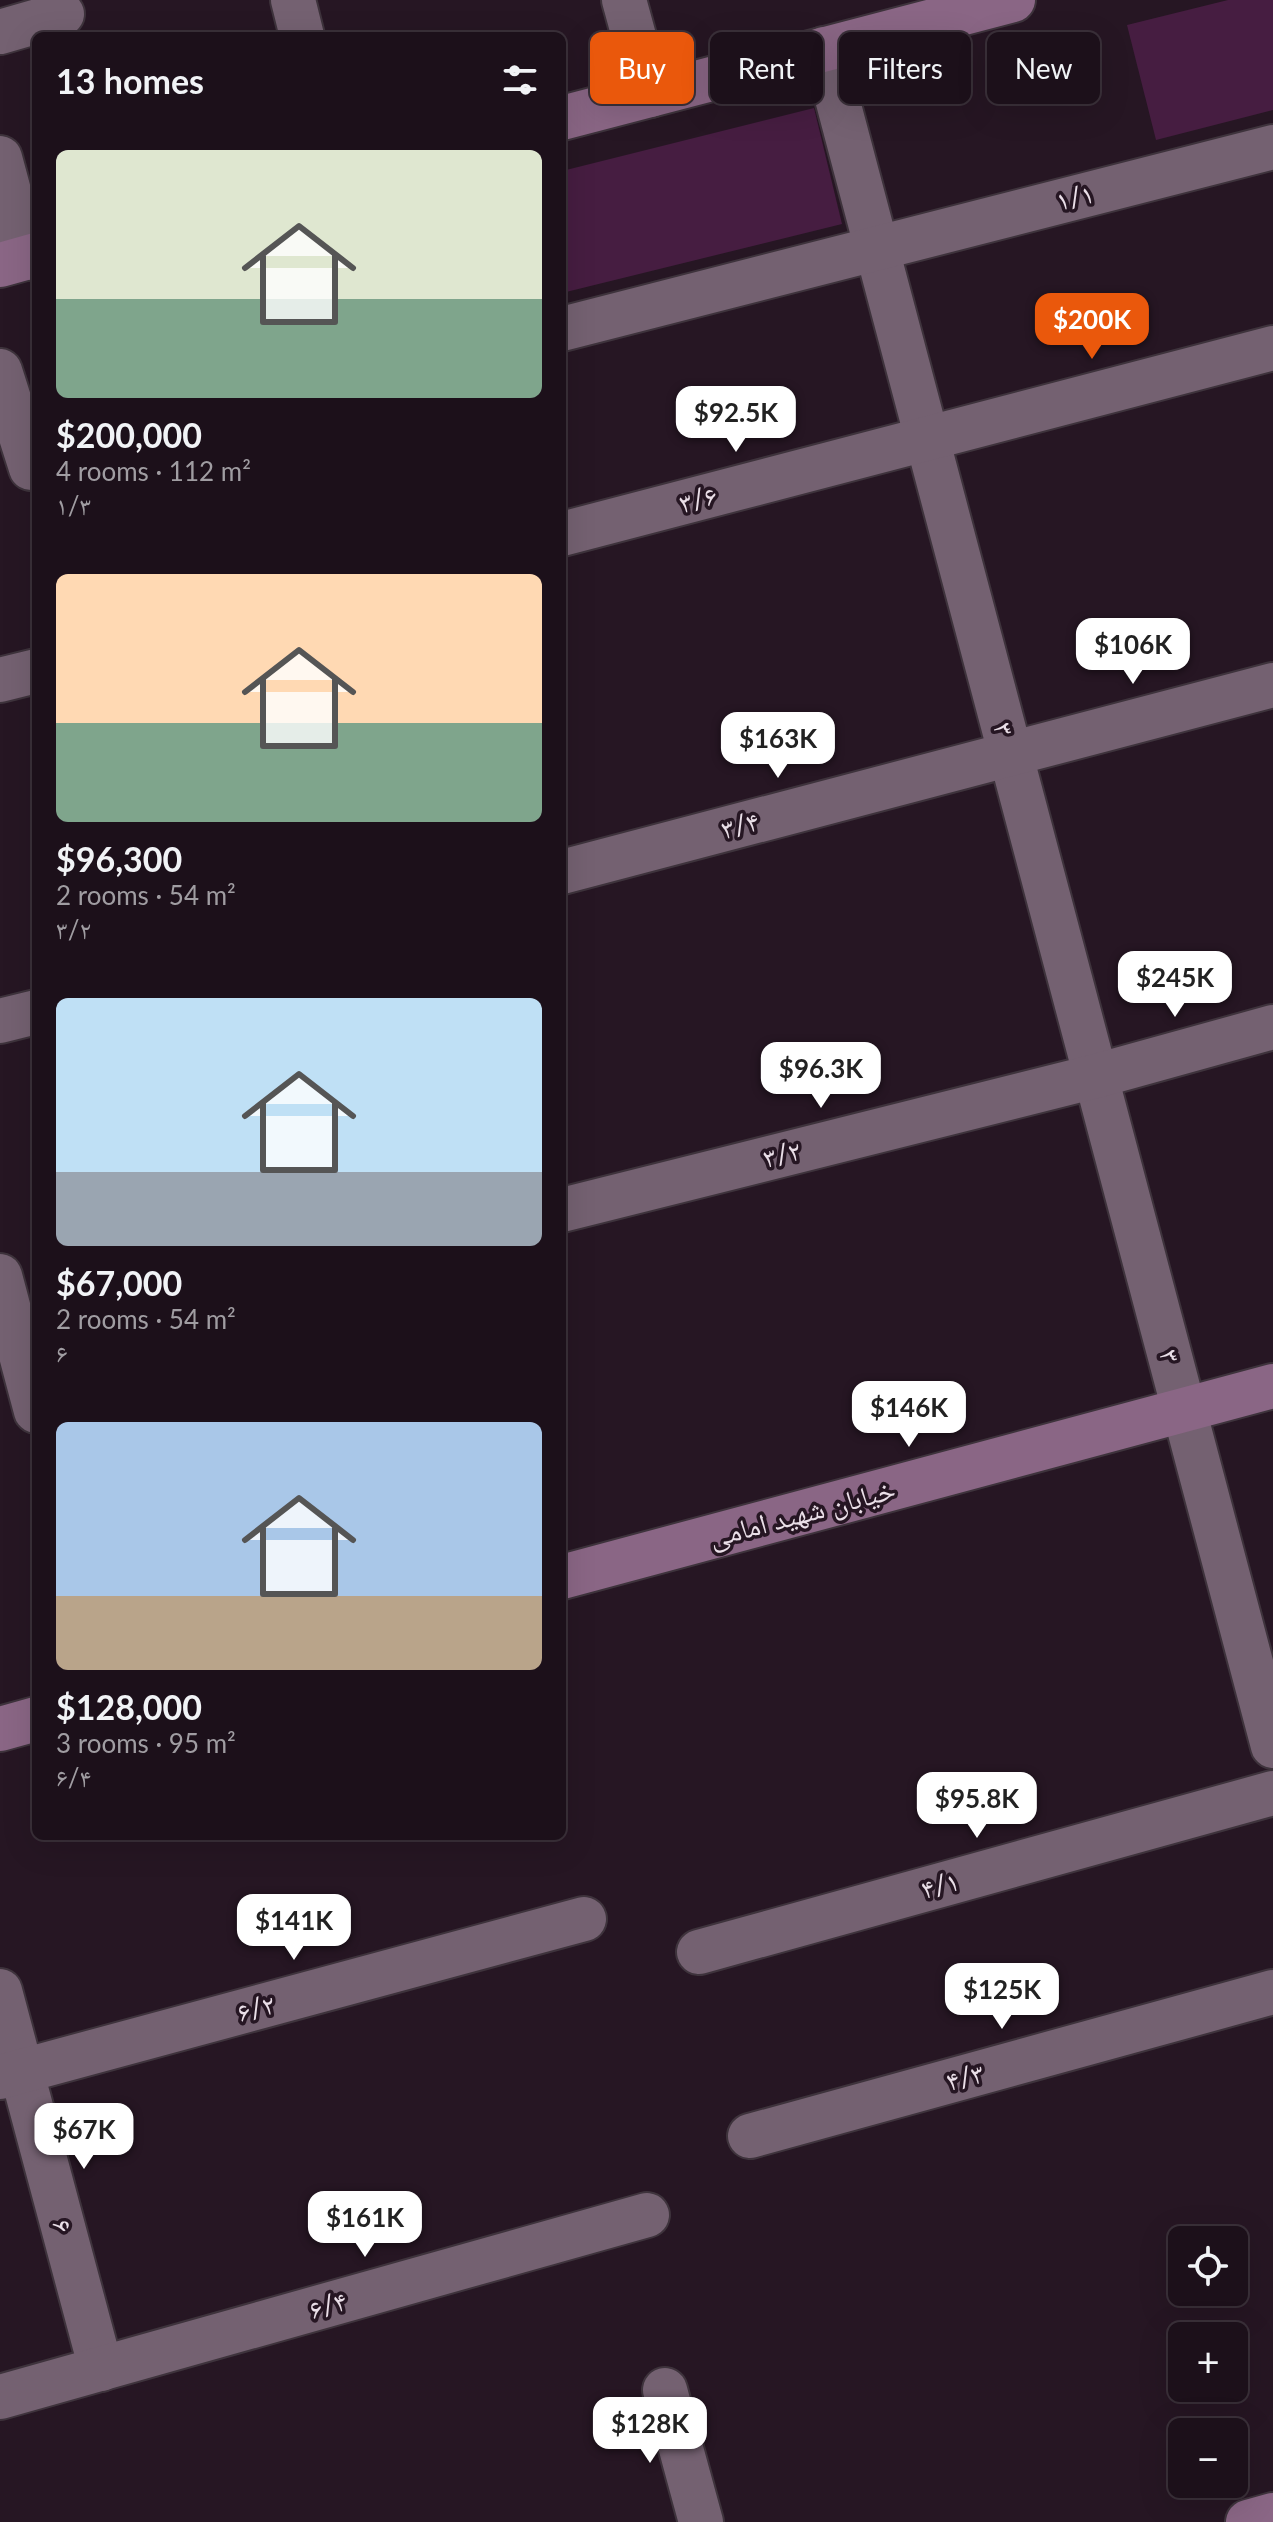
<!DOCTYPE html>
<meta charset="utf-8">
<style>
:root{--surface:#1c101a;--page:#291e27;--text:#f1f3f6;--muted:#a09da2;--line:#3a3039;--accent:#ea580c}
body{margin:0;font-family:Lato,"Noto Naskh Arabic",sans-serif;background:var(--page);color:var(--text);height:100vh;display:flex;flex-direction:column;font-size:30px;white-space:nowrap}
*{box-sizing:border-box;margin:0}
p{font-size:26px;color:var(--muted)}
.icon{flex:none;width:44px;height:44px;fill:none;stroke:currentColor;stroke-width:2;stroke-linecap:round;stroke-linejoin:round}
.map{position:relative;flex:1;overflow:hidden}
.details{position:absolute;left:32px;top:32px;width:534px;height:1808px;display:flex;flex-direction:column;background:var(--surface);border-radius:12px;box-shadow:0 8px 32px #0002,0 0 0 2px var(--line)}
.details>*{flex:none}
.hud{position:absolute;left:590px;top:32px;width:562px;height:72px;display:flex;gap:16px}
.buttons{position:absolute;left:1168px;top:2226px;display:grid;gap:16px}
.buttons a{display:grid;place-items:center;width:80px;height:80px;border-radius:12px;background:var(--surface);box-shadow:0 8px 32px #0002,0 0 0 2px var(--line);font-size:40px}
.price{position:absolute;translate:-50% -68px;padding:0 18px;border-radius:16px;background:#fff;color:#222;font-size:26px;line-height:52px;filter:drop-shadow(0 2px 4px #0008)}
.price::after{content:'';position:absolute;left:50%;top:48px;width:24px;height:18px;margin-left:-12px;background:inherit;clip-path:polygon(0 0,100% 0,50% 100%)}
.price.current{background:var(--accent);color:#fff}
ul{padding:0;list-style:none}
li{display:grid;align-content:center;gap:16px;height:424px;padding:0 24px}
li span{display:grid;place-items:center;height:248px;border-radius:12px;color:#555}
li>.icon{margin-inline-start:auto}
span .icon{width:144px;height:144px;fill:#fffc;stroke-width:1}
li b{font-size:34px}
h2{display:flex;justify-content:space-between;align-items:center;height:96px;padding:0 24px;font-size:34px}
.tag{padding:0 28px;border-radius:12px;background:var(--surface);box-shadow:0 8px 32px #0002,0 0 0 2px var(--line);font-size:28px;line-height:72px}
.tag.current{background:var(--accent);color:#fff}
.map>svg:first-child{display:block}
.green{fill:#461d41}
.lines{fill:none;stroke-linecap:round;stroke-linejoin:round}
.street-casing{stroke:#3e333c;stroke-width:48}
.secondary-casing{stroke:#3e333c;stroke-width:48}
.street{stroke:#746171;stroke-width:44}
.secondary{stroke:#8a6685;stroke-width:44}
.labels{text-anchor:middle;stroke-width:7;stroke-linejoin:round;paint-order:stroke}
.street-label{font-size:28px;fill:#eadfe8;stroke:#261623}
</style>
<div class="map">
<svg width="1273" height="2522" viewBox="0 0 1273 2522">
<rect width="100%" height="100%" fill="#261623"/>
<!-- green -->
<g class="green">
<polygon points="1228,0 1273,0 1273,110 1156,140 1127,25"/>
<polygon points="814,108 842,224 562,293 562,171"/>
</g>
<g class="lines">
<!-- street casing -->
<g class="street-casing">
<g id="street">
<polyline points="293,0 302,36"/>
<polyline points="624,0 650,95"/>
<polyline points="0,32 62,14"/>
<polyline points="824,49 1273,1746"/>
<polyline points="0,158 27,258"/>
<polyline points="562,329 1273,147"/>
<polyline points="0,371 31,468 36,467"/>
<polyline points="562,534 1273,348"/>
<polyline points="0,680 36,671"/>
<polyline points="562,872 1273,685"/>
<polyline points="0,1021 36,1012"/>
<polyline points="562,1210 1096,1076 1273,1027"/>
<polyline points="0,1276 36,1411"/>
<polyline points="699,1952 1273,1793"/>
<polyline points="0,1991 101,2369"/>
<polyline points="0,2077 584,1919"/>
<polyline points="750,2136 1273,1992"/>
<polyline points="665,2390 701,2522"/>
<polyline points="0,2397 647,2215"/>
</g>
</g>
<!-- secondary casing -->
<g class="secondary-casing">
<g id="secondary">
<polyline points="562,118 1013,0"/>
<polyline points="0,265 36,255"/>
<polyline points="562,1577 1273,1386"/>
<polyline points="0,1729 36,1719"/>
<polyline points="1248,2522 1273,2515"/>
</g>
</g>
<!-- street -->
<use href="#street" class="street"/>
<!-- secondary -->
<use href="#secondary" class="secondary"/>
</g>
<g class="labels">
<!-- street labels -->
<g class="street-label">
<text transform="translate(1075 197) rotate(-14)" y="10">۱/۱</text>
<text transform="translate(698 499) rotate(-15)" y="10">۳/۶</text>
<text transform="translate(1004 729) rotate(75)" y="10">۳</text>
<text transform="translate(740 825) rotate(-15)" y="10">۳/۴</text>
<text transform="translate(782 1154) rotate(-14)" y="10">۳/۲</text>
<text transform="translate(1170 1356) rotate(75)" y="10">۳</text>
<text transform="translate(802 1513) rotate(-15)" y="10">خیابان شهید امامی</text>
<text transform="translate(940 1885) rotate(-15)" y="10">۴/۱</text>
<text transform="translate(256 2008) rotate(-15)" y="10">۶/۲</text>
<text transform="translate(965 2077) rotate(-15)" y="10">۴/۳</text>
<text transform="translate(63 2226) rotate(75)" y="10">۶</text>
<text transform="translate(328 2305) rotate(-16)" y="10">۶/۴</text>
</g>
</g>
</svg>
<div class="buttons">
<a><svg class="icon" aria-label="locate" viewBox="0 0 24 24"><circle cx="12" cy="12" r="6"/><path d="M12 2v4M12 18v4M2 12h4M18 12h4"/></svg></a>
<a>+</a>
<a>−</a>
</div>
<b class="price current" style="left:1092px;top:361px">$200K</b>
<b class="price" style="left:736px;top:454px">$92.5K</b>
<b class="price" style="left:1133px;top:686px">$106K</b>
<b class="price" style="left:778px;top:780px">$163K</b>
<b class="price" style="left:1175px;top:1019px">$245K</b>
<b class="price" style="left:821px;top:1110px">$96.3K</b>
<b class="price" style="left:909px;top:1449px">$146K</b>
<b class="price" style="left:977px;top:1840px">$95.8K</b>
<b class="price" style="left:294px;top:1962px">$141K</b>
<b class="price" style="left:1002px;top:2031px">$125K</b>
<b class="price" style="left:84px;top:2171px">$67K</b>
<b class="price" style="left:365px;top:2259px">$161K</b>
<b class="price" style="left:650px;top:2465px">$128K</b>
<div class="hud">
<a class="tag current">Buy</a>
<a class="tag">Rent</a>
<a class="tag">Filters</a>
<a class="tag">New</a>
</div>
<section class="details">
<h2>13 homes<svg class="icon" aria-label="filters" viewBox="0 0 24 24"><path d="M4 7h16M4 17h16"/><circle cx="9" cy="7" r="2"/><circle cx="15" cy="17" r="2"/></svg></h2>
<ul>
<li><span style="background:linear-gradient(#dfe7d0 60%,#7fa58c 0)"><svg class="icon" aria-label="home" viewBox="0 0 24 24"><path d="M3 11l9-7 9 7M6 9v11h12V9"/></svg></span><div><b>$200,000</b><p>4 rooms · 112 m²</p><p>۱/۳</p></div></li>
<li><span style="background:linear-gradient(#ffd9b3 60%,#7fa58c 0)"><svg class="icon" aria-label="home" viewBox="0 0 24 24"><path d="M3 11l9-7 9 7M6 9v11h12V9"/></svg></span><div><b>$96,300</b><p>2 rooms · 54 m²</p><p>۳/۲</p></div></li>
<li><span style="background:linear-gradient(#bfe0f5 70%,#9aa5b1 0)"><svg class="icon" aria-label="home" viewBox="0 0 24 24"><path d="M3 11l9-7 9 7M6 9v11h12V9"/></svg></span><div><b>$67,000</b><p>2 rooms · 54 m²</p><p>۶</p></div></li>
<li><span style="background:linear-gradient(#a9c7e8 70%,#b9a48a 0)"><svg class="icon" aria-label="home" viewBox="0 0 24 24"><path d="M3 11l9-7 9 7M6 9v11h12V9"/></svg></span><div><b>$128,000</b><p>3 rooms · 95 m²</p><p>۶/۴</p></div></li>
</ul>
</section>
</div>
